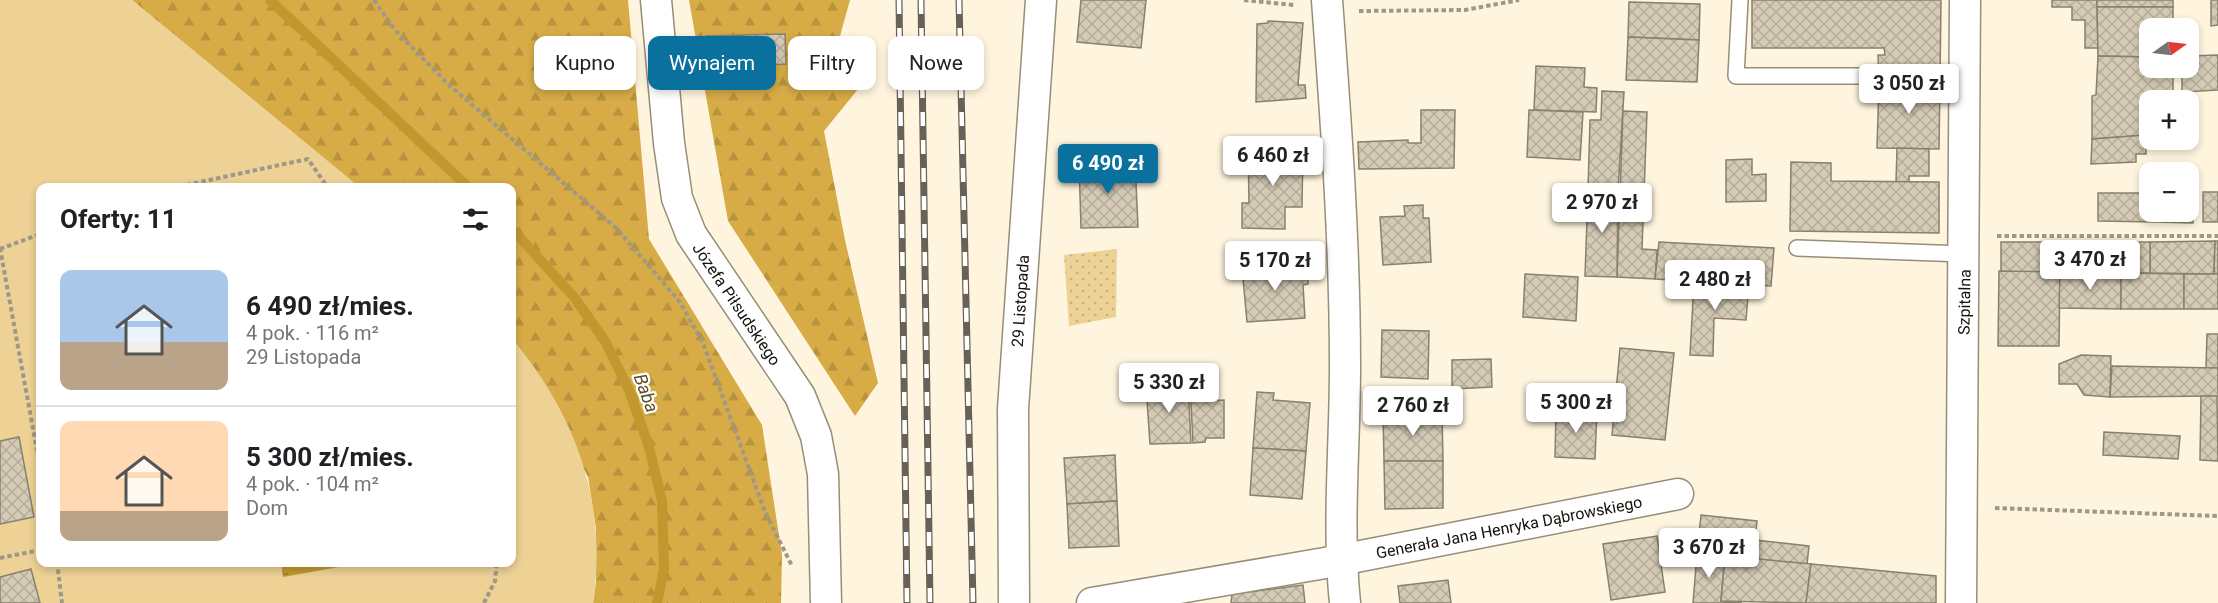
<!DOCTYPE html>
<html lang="pl">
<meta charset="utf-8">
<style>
:root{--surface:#fff;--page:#f2f2f2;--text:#202124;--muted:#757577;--line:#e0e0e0;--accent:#0a709d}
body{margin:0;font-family:Roboto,sans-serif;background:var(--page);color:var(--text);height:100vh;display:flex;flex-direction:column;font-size:22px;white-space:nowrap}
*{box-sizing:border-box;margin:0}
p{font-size:20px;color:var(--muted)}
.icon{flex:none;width:33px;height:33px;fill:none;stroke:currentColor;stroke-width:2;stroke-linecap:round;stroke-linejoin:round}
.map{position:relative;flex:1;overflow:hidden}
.sheet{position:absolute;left:36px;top:183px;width:480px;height:384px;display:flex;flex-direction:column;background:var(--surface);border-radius:12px;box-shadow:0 3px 9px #0003}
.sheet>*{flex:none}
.guide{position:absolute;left:534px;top:36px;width:570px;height:54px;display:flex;gap:12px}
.needle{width:39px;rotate:76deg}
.buttons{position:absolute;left:2139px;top:18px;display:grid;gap:12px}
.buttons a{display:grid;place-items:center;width:60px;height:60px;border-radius:12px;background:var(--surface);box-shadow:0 3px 9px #0003;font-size:30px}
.price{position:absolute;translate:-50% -51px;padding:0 14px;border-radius:6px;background:#fff;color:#222;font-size:20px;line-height:39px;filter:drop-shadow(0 2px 3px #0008)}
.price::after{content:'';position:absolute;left:50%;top:36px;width:18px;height:14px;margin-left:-9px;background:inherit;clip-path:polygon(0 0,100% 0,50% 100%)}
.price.on{background:var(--accent);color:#fff}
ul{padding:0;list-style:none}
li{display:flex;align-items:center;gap:18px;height:150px;padding:0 24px}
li+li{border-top:2px solid var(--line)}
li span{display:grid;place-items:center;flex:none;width:168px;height:120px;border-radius:12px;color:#555}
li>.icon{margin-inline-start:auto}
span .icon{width:72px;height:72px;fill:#fffc;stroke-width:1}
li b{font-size:26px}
h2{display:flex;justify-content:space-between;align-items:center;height:72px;padding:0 24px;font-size:26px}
.pill{padding:0 21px;border-radius:12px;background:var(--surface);box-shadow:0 3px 9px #0003;font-size:21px;line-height:54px}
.pill.on{background:var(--accent);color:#fff}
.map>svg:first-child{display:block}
.forest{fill:url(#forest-firs)}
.park{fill:url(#park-dots)}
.pitch{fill:#edd195}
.water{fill:url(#water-ripples)}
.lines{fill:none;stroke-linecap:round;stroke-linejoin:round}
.stream{stroke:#c2982e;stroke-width:10}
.building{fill:url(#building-cross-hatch);stroke:#89806d;stroke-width:1.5}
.service-casing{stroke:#978e7a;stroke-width:18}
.minor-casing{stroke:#978e7a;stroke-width:33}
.path{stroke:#9f9888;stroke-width:4;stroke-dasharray:4.5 3;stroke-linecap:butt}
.service{stroke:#fff;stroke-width:15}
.minor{stroke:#fff;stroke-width:30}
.rail-casing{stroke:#686256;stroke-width:7}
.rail{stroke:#fff;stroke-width:4.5;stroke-dasharray:14;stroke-linecap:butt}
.labels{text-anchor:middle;stroke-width:4.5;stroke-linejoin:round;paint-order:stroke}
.street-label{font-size:16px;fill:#16120b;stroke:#fff}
.water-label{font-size:18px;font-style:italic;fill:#604e25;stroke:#fff}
</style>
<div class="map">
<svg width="2218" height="603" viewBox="0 0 2218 603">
<defs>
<pattern id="forest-firs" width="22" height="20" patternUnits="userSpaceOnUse" patternTransform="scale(1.5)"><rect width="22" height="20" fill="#d7ac47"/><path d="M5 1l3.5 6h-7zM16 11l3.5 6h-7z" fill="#b8933d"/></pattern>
<pattern id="park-dots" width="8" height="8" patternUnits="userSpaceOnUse" patternTransform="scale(1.5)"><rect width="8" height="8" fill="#edd195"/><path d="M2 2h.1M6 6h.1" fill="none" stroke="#cab27f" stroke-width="1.8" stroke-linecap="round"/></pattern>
<pattern id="water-ripples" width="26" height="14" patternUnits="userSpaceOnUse" patternTransform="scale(1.5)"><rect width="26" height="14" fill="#c2982e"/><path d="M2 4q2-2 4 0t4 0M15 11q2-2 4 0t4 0" fill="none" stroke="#9d7b25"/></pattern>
<pattern id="building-cross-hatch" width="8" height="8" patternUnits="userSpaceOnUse" patternTransform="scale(1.5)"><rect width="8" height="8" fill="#d4cab5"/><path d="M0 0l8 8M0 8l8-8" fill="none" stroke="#b5ac9a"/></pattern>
</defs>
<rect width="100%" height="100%" fill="#fff5df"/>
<!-- forest -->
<g class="forest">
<polygon points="132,0 628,0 649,239 762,425 782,555 781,603 593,603 596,582 596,529 588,477 521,350 512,339 512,188 359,187"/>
<polygon points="689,0 850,0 832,65 859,88 824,131 845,240 878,383 855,416 728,221"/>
</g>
<!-- park -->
<polygon class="park" points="1117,249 1116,317 1069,326 1064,255"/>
<!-- pitch -->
<path class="pitch" d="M0 0H132L359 187 40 188V562H512V339C576 414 608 504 593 603H0Z"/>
<!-- water -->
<polygon class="water" points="281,562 361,562 361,563 283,577"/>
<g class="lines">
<!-- stream -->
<g class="stream">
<polyline points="270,0 469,188"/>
<polyline points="512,229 574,297 605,341 629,390 649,447 662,501 664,569 657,603"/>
</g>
</g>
<!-- building -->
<g class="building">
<polygon points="1081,0 1146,0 1141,48 1077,42"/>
<polygon points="1752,0 1941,0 1940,81 1879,83 1878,55 1885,55 1884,48 1752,48"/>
<polygon points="2052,0 2097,0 2098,48 2085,48 2085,20 2072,20 2072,7 2052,7"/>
<rect x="2097" y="0" width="76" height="7"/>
<polygon points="2211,0 2218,0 2218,25 2211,26"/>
<polygon points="1629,2 1700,4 1699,40 1628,37"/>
<polygon points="2097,7 2173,7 2173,28 2150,28 2150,57 2098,56"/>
<polygon points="1268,21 1303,23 1298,85 1305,85 1306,98 1256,102 1257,24 1268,23"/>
<polygon points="785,34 786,64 744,66 743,35"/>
<polygon points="743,35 744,66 706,67 706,36"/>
<polygon points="1628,37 1699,40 1697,82 1626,80"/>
<polygon points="2218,55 2218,90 2182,92 2182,68 2188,68 2188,56"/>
<polygon points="2098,56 2150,57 2150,68 2173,68 2173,92 2176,92 2177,100 2150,100 2150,130 2145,130 2146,135 2092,139 2092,96 2096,95"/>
<polygon points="1536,66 1585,68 1584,87 1597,88 1596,112 1534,110"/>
<polygon points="1940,81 1939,149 1877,148 1879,83"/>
<polygon points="1602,91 1624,92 1618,191 1588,190 1590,120 1601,120"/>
<polygon points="1421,110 1455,110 1454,168 1359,169 1358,142 1408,140 1408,143 1421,143"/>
<polygon points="1529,110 1583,112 1580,160 1527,157"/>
<polygon points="1623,111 1647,112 1642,249 1657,250 1655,279 1617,277"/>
<polygon points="2146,135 2146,154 2136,154 2136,162 2091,164 2092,139"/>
<polygon points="1897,148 1929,149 1929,176 1909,176 1909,182 1896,182"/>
<polygon points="1248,149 1303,149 1302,207 1285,207 1285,229 1242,228 1242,203 1249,203"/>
<polygon points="1752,159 1752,175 1766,174 1766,201 1726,202 1726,160"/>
<polygon points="1135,161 1138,227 1081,228 1079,162"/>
<polygon points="1791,162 1831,163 1831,181 1939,182 1939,233 1790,231"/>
<polygon points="1588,190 1618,191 1617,277 1585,276"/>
<rect x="2203" y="192" width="15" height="30"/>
<polygon points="2098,193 2150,193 2150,212 2155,212 2155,222 2098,221"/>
<polygon points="2188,193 2194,193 2193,223 2155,222 2155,212 2188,212"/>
<polygon points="1423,205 1423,218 1429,218 1431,262 1383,265 1380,217 1405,216 1404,206"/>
<polygon points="2215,241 2214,274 2150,273 2150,242"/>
<polygon points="2215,241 2218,241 2218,274 2214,274"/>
<polygon points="1659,242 1774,248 1771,286 1655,279"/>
<polygon points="2001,242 2150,242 2150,273 2001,272"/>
<polygon points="1307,263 1308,284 1303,285 1305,318 1247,322 1242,268"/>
<polygon points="1999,271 2060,272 2059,346 1998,346"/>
<polygon points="2060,272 2121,273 2121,309 2059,308"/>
<polygon points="2121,273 2184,274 2184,309 2121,309"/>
<polygon points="1525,274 1578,277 1576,321 1523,317"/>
<rect x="2184" y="274" width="34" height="35"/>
<polygon points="1694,281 1749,284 1746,320 1714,318 1713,356 1690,355"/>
<polygon points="1382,330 1429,331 1428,379 1381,377"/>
<polygon points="2207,334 2218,334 2218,368 2206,368"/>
<polygon points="1620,348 1674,353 1665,440 1612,435"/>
<polygon points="2081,355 2111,356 2110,397 2084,395 2077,384 2059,384 2059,364"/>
<polygon points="1491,359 1492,387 1452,389 1452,360"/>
<polygon points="2112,366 2218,368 2218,396 2110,397"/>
<polygon points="1188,384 1191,443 1150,444 1146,386"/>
<polygon points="1190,384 1204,384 1205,401 1224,400 1224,438 1206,438 1205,442 1193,443"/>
<polygon points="1257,392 1274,393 1273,400 1310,403 1306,451 1253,448"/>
<polygon points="2201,396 2217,396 2218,461 2200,460"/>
<polygon points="1556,409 1597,410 1595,459 1555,457"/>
<polygon points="1442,412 1443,461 1384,461 1383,413"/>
<polygon points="2104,432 2180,436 2178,459 2103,455"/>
<polygon points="19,437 34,517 0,524 0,441"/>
<polygon points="1253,448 1306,451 1302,499 1250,495"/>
<polygon points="1115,455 1117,501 1067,504 1064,458"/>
<polygon points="1384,461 1443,461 1443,508 1385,509"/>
<polygon points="1117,501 1119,546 1069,548 1067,504"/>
<polygon points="1701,515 1757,521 1755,540 1809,546 1807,564 1697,554"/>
<polygon points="1657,536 1665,592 1611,600 1603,544"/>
<polygon points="1697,554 1725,556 1721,601 1742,603 1693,603"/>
<polygon points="1725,556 1811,564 1806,603 1721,601"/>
<polygon points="1811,564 1936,576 1936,603 1806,603"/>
<polygon points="31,569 40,603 0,603 0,577"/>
<polygon points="1448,580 1451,603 1400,603 1398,586"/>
<polygon points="1303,585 1305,603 1231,603 1232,594"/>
</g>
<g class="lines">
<!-- service casing -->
<g class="service-casing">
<g id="service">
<polyline points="1740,0 1736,76 1862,76"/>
<polyline points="1797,248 1964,254"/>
</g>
</g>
<!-- minor casing -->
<g class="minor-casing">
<g id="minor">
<polyline points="656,0 669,143 677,198 691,234 800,396 816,436 823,474 826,603"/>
<path d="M1327 0C1336 122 1345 244 1345 367 1345 446 1337 525 1345 603"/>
<polyline points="1014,603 1013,409 1041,0"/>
<polyline points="1092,603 1325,563 1678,494"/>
<polyline points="1961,603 1965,0"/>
</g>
</g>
<!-- path -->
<g class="path">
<polyline points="374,0 395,30 449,85 616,228 680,302 703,343 765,512 792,566"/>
<polyline points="1244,0 1294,5"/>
<polyline points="1359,11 1465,10 1519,0"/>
<polyline points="166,188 172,185"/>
<polyline points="172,188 308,159 328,188"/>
<polyline points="1997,236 2218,236"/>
<polyline points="0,248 40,467"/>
<polyline points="0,249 40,234"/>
<polyline points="1995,508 2218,516"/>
<polyline points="0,558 40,550"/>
<polyline points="57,562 62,603"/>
<polyline points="414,563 416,562"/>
<polyline points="484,603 495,581 497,562"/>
</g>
<!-- service -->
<use href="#service" class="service"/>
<!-- minor -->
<use href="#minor" class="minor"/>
<!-- rail casing -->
<g class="rail-casing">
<g id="rail">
<polyline points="899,0 907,603"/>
<polyline points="921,0 930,603"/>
<polyline points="959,0 973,603"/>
</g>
</g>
<!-- rail -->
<use href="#rail" class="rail"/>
</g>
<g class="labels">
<!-- street labels -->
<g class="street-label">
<text transform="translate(1020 301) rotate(-86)" y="6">29 Listopada</text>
<text transform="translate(1964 302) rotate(-89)" y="6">Szpitalna</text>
<text transform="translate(737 304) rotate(56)" y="6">Józefa Piłsudskiego</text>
<text transform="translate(1509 527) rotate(-11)" y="6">Generała Jana Henryka Dąbrowskiego</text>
</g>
<!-- water labels -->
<g class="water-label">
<text transform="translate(646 393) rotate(70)" y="6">Baba</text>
</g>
</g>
</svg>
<div class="buttons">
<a><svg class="needle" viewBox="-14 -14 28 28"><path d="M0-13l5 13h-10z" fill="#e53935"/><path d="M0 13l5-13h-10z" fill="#757577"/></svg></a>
<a>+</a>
<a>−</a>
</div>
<b class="price" style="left:1909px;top:115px">3 050 zł</b>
<b class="price" style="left:1273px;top:187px">6 460 zł</b>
<b class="price on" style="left:1108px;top:195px">6 490 zł</b>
<b class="price" style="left:1602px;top:234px">2 970 zł</b>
<b class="price" style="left:2090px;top:291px">3 470 zł</b>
<b class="price" style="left:1275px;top:292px">5 170 zł</b>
<b class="price" style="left:1715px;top:311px">2 480 zł</b>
<b class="price" style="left:1169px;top:414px">5 330 zł</b>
<b class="price" style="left:1576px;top:434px">5 300 zł</b>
<b class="price" style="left:1413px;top:437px">2 760 zł</b>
<b class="price" style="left:1709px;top:579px">3 670 zł</b>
<div class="guide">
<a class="pill">Kupno</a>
<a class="pill on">Wynajem</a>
<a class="pill">Filtry</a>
<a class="pill">Nowe</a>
</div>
<section class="sheet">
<h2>Oferty: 11<svg class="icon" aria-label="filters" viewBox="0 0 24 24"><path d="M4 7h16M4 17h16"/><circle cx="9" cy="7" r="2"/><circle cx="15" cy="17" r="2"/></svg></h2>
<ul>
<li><span style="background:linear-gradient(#a9c7e8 60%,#b9a48a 0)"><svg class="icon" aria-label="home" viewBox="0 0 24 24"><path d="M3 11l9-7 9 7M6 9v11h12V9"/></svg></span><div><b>6 490 zł/mies.</b><p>4 pok. · 116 m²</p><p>29 Listopada</p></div></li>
<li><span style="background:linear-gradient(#ffd9b3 75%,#b9a48a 0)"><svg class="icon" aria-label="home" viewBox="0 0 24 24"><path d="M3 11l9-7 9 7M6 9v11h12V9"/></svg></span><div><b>5 300 zł/mies.</b><p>4 pok. · 104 m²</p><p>Dom</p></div></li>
</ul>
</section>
</div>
